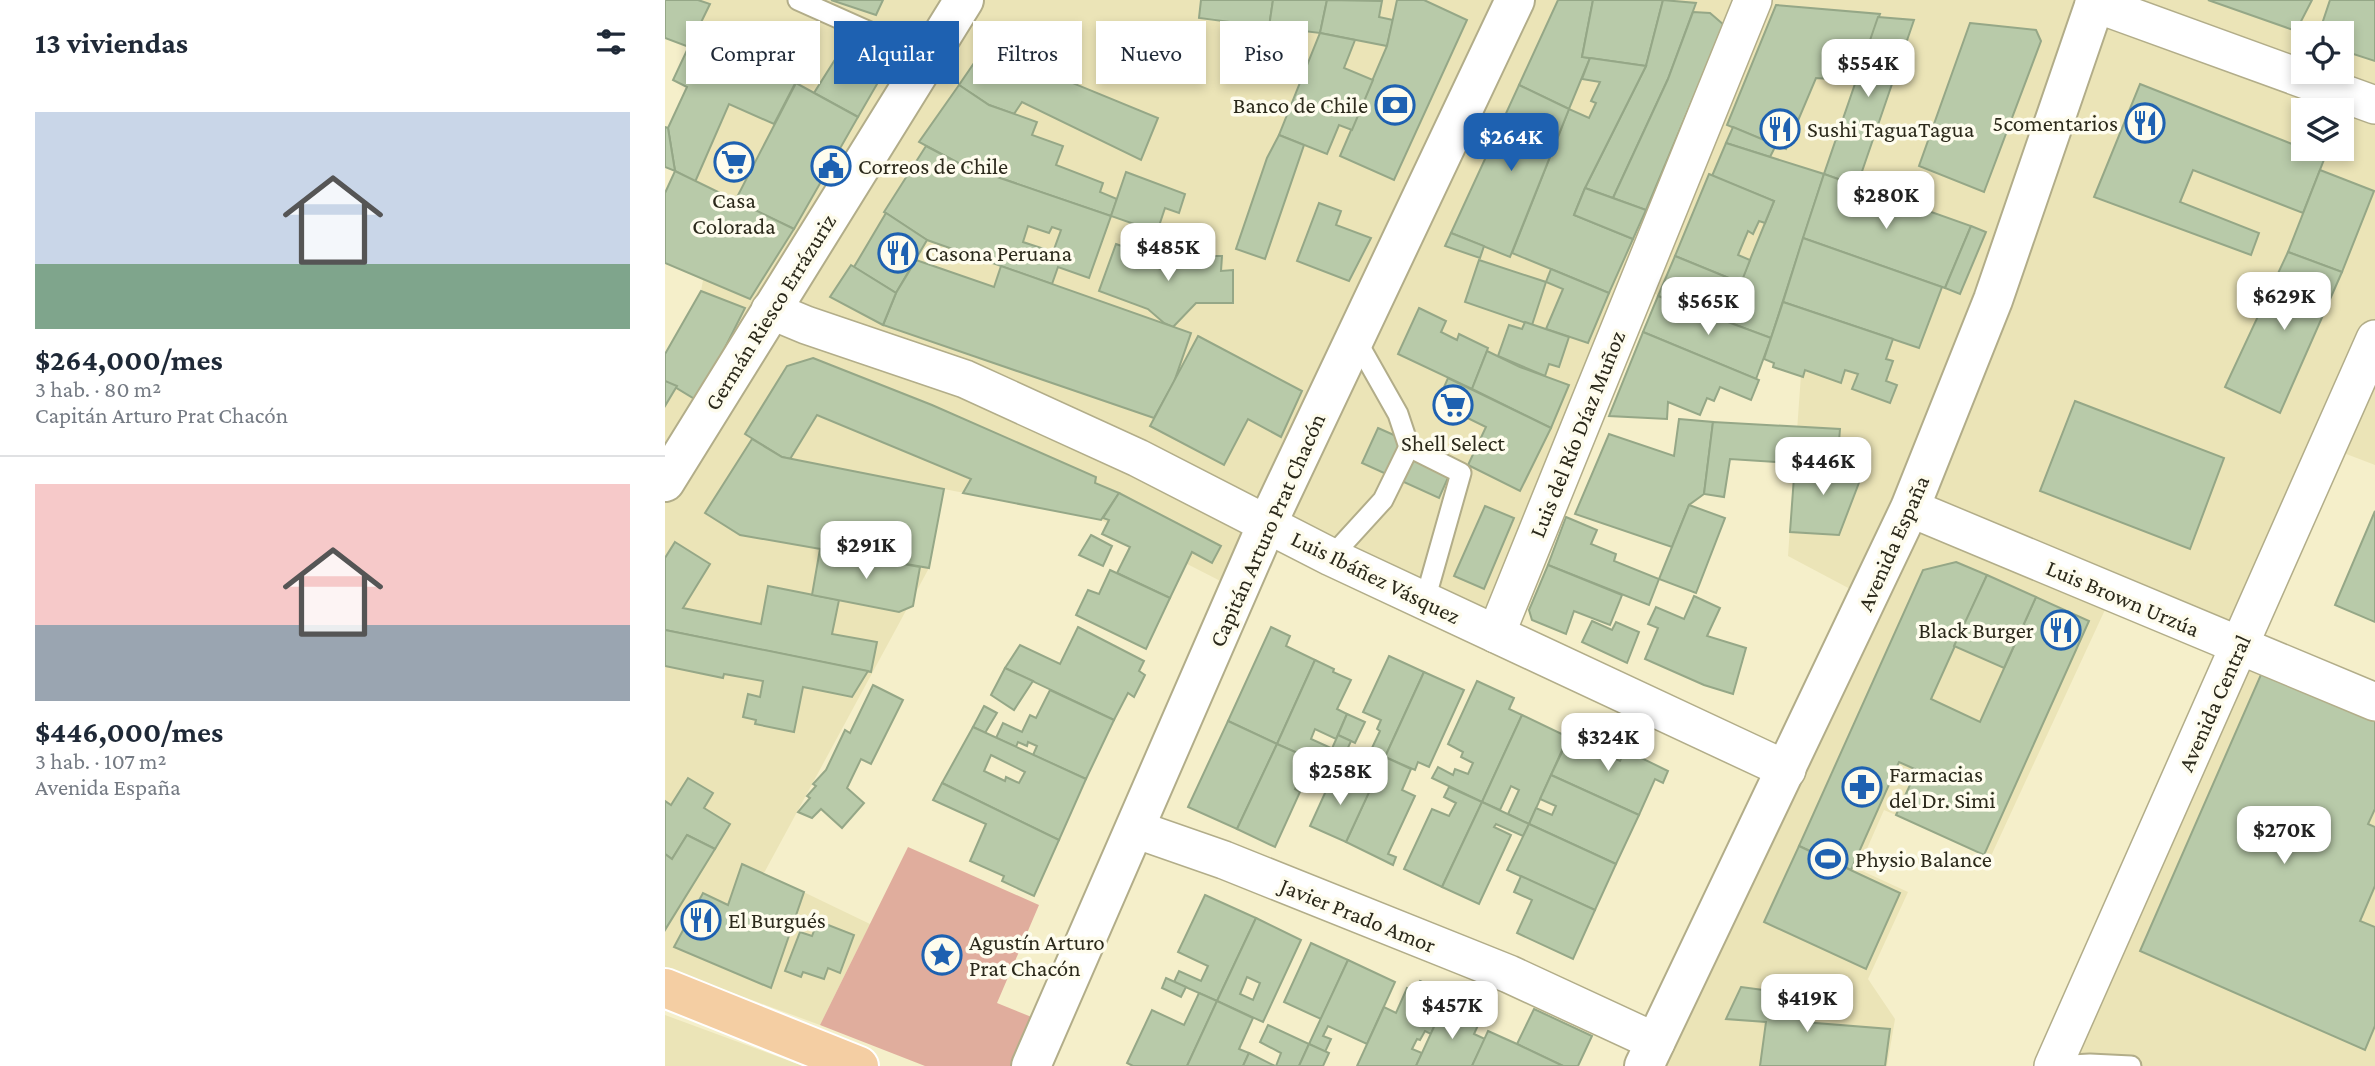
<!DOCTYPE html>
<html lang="es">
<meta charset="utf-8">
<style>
:root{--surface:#fff;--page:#f2f2f3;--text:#1f2937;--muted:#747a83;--line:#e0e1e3;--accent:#1e61b1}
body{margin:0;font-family:"Crimson Pro",serif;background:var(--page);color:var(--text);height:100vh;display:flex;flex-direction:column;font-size:26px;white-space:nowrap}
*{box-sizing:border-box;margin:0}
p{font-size:23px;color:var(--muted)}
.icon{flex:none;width:38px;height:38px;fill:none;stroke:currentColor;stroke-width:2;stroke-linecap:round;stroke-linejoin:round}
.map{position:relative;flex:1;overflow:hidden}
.drawer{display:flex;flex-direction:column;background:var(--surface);width:665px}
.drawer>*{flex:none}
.banner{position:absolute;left:21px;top:21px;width:665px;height:63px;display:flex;gap:14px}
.buttons{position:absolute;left:1626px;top:21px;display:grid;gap:14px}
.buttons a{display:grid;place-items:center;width:63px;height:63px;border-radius:0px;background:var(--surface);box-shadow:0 4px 10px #0003;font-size:35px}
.price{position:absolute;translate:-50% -60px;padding:0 16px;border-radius:14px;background:#fff;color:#222;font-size:23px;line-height:46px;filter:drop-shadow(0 2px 4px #0008)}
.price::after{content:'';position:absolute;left:50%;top:42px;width:21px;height:16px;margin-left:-10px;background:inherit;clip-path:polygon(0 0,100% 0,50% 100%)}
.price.selected{background:var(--accent);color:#fff}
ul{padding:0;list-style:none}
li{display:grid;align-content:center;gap:14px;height:371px;padding:0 35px}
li+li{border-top:2px solid var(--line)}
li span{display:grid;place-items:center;height:217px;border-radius:0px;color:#555}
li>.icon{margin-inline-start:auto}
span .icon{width:126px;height:126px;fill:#fffc;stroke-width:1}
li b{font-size:30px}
h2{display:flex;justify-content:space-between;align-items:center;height:84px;padding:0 35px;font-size:30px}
.pill{padding:0 24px;border-radius:0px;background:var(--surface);box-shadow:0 4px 10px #0003;font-size:24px;line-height:63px}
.pill.selected{background:var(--accent);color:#fff}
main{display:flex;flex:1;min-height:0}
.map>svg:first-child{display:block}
.built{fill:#ebe4b7;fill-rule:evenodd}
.green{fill:#e0ad9d}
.building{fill:#b8caa9;stroke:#95a787;stroke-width:2;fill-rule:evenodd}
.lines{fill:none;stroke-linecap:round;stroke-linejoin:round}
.service-casing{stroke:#b2ad89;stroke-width:23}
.minor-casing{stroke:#b2ad89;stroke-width:40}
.tertiary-casing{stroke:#b2ad89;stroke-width:42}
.secondary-casing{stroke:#b2ad89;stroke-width:42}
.primary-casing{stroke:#fff;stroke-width:42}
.service{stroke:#fff;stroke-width:19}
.minor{stroke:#fff;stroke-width:37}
.tertiary{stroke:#fff;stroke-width:38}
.secondary{stroke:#fff;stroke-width:38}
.primary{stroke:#f4cea3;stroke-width:38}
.labels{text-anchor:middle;stroke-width:7;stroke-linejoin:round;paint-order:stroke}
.poi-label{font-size:23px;fill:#2b291b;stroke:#fefced;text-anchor:start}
.street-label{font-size:23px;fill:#2b291b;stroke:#fefced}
</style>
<main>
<section class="drawer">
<h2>13 viviendas<svg class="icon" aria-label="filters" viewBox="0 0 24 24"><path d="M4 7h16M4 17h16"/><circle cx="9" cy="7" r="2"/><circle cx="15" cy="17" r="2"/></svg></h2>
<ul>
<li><span style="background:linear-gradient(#c9d6e8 70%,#7fa58c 0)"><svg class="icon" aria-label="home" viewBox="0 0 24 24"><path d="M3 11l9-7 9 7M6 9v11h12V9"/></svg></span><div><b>$264,000/mes</b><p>3 hab. · 80 m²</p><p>Capitán Arturo Prat Chacón</p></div></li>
<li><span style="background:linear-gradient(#f6c9c9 65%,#9aa5b1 0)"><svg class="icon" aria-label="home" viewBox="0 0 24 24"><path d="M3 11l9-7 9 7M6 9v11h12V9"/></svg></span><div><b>$446,000/mes</b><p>3 hab. · 107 m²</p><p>Avenida España</p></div></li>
</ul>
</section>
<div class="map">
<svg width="1710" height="1066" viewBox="0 0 1710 1066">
<rect width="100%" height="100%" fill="#f5efca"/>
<!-- built -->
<g class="built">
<path d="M0 0H1710V465L1663 447 1574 647 1451 586 1326 856 1219 810 1193 869 1243 892 1203 979 1230 1019 1222 1066H979L1204 599 1123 556 1136 375 1108 338 966 285 831 634 603 524 575 591 436 520 279 489 264 568 99 873 205 924 155 1025 0 968V354L36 291 38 280 0 263V193L10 171 3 128 22 87 8 80 24 47ZM1638 33H1676V72H1638ZM1638 110H1676V149H1638Z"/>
<polygon points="1580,660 1710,715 1710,1066 1400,1066"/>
<polygon points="0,1015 138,1066 0,1066"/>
</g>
<!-- green -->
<polygon class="green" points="243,847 374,905 332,1003 369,1018 347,1066 260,1066 155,1025"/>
<!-- building -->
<g class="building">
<polygon points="0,0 33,0 45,4 24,47 0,38"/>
<polygon points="166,0 218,0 211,15"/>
<polygon points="536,0 608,0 604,27 534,18"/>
<polygon points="608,0 662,0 655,33 604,27"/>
<polygon points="662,0 717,1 714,17 728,20 722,46 655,33"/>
<polygon points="732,0 759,0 802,20 729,180 675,156 722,46"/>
<polygon points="893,0 928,0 917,57 925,58 904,109 854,85"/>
<polygon points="928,0 998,0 981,66 917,57"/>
<polygon points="998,0 1031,3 1003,79 948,198 920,188 981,66"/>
<polygon points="1543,0 1647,0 1631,31"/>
<polygon points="1665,0 1710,0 1710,61 1676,50 1676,33 1654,33"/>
<polygon points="1111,5 1215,14 1191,81 1151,78 1121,149 1062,125"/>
<polygon points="1028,12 1045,13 1059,25 981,210 948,198 1003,79"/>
<polygon points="1213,17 1249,20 1192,186 1159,174"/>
<polygon points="1305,23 1371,30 1376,41 1319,192 1254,166"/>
<polygon points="31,31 135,74 109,124 64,104 30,182 10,171 3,128 22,87 8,80"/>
<polygon points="188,31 230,53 193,117 149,93"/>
<polygon points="655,33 690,40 679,68 708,80 687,130 674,125 662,154 614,135"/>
<polygon points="320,47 493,118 476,160 357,102 349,114 324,105 294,85"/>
<polygon points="925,58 981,66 920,188 909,215 968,239 944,293 847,253 904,109 924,118 931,103 926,101 935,82 917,79"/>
<polygon points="131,83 193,117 129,229 70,201"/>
<polygon points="1475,84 1660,157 1638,213 1528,170 1515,202 1594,233 1586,255 1429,197"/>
<polygon points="294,85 324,105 372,122 367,135 398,146 391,165 438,183 435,192 452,199 446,216 297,165 254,142"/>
<polygon points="854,85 904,109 845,257 786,233"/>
<polygon points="0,127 3,128 10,171 0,167"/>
<polygon points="1068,127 1111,145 1105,157 1061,143"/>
<polygon points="614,135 639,145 600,259 571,249 602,158"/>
<polygon points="1061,143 1159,174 1106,338 1060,321 1109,201 1047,176"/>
<path d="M261 146 297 165 446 216 424 278 393 267 387 284 262 240 221 213 219 212ZM363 226 384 233 387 227 396 230 388 252 358 242Z"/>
<polygon points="1655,170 1709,191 1677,272 1623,252"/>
<polygon points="10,171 129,229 85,299 0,263 0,193"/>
<polygon points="461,172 520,194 514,213 500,208 492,232 446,216"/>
<polygon points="1044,174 1109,201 1100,223 1094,221 1088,234 1083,231 1073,255 1085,260 1076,283 1010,256"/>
<polygon points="1159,174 1306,226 1280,288 1138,238"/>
<polygon points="920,188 981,210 968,239 909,215"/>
<polygon points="654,203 676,211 671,225 706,238 684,281 632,261"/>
<polygon points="221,213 262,240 231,293 189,267"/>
<polygon points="1306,226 1321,232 1295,294 1280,288"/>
<polygon points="786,233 819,246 815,258 780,246"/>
<polygon points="1138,238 1277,287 1254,348 1118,302"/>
<polygon points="451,244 485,256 482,264 507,273 507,251 529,250 528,256 557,256 556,271 568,270 568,303 531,303 508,327 499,323 483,309 434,291"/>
<polygon points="1623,252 1677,272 1615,413 1560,387"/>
<polygon points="1010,256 1076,283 1068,303 1042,292 1033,311 993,296"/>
<polygon points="251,260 329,287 336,266 526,333 509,382 489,418 218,325 231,293"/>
<polygon points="814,260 881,282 867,325 800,302"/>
<polygon points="186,265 231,293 218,325 165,297"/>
<polygon points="886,269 944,293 923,343 881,329 898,289 881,282"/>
<polygon points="36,291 80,308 33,401 0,381 0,354"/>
<polygon points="993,296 1106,338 1091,379 978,332"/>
<polygon points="1118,302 1228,339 1221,359 1228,361 1221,381 1232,385 1225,403 1187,389 1193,374 1180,370 1176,383 1140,370 1138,377 1108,367 1109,363 1099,359"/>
<polygon points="754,308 781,321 776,332 792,340 794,334 823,348 807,389 733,354"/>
<polygon points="860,322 904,337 894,367 884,364 880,376 833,356 844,325 857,329"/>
<polygon points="978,332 1094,380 1086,400 1055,387 1049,401 1042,398 1035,415 1003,402 1002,419 944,416"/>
<polygon points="533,336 637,391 616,437 583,419 559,465 485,426"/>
<polygon points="822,351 855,367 904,385 886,428 807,389"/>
<polygon points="148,358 267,405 431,477 430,483 454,493 436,520 298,493 306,479 152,415 125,459 117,457 80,434 122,366"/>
<polygon points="783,378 886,428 855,491 803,465 821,427 772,403"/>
<polygon points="0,381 12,386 0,406"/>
<polygon points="1410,401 1559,458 1525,549 1375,491"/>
<polygon points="1014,419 1048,422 1039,494 1024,505 1007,547 910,514 944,434 1009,456"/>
<polygon points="1048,422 1175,429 1172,466 1065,459 1059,497 1039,494"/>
<polygon points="713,428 790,462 774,498 697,463"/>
<polygon points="87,439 117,457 279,489 264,568 75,535 40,513"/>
<polygon points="1130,463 1200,467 1174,535 1125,532"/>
<polygon points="454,493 556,546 547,563 527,552 505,598 452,573 465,547 437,534 444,520 438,518"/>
<polygon points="1024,505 1060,518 1031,593 994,579"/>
<polygon points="820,506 849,518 819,589 789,576"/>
<polygon points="1710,511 1710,622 1670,605"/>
<polygon points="901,517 932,530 926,544 951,554 949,561 994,579 984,605 883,565"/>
<polygon points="426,535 447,546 438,566 414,555"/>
<polygon points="10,542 45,564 18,608 96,624 103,586 174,600 167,634 212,642 206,672 0,630 0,558"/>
<polygon points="155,549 255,567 248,606 234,612 147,595"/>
<polygon points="1291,562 1322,575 1266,699 1315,722 1371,597 1424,621 1319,855 1231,815 1252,770 1234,762 1186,870 1134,846 1258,570"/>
<polygon points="883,565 957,595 945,625 909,611 901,634 867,620 864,610"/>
<polygon points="445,570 505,598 481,649 411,615 423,590 434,594"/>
<polygon points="1322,575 1371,597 1339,668 1289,646"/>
<polygon points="1029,596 1055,608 1042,636 1081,648 1068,694 1039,685 980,659 993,628 983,624 991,607 1019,619"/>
<polygon points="927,621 947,630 951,622 974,632 962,663 917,642"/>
<polygon points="413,627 479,661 474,671 480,675 469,697 463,693 449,720 340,668 355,645 395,664"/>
<polygon points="606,627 625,636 621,646 650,660 612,744 563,721"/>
<polygon points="0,630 203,671 187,697 138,687 129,732 90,724 91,720 78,717 83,694 95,697 98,681 59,674 58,678 0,666"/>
<polygon points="724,656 759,672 720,757 706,750 715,731 712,729 716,720 698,712"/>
<polygon points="650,660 669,669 668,672 686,680 672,709 682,714 671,739 650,729 646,739 666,748 659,765 612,744"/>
<polygon points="340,668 368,681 349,710 326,695"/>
<polygon points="1598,670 1710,719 1710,809 1703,824 1710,827 1710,886 1695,921 1710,927 1710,1026 1700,1050 1475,951"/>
<polygon points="759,672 799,690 764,767 753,762 750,770 720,757"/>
<polygon points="812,681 849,698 844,709 857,715 817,802 767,778 773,767 788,775 790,769 803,774 808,763 796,757 798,752 783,744"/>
<polygon points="208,685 238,700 206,764 196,759 182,788 199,803 177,828 156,809 147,818 133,812 145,798 142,796 151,786 148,784 161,770 180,730 185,733"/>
<polygon points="385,690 449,720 421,779 368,755 372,746 363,742 362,746 353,742 351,747 331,738 338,723 357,732 365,715 371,718"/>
<polygon points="319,706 332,713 320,733 308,727"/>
<polygon points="682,714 700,722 690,743 673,735"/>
<polygon points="857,715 903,737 864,824 843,814 854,790 846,786 835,810 817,802"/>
<polygon points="563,721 612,744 572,829 523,807"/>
<path d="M308 727 421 779 394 840 277 783ZM326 755 360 772 354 783 341 777 340 781 319 771Z"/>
<polygon points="909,727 923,734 918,744 955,761 960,750 1003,771 998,783 990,779 974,815 886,775"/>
<polygon points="673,735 686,741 673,770 660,764"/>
<polygon points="612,744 644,758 630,789 635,792 610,847 572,829"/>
<polygon points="720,757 746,769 737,790 750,796 723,854 731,857 728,865 681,842"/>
<polygon points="670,771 706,788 681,842 645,826"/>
<polygon points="886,775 974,815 951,864 864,824 871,808 887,815 891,806 875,799"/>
<polygon points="23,778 48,793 39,808 65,824 50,849 22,835 7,859 0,854 0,801 6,805"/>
<polygon points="277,783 394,840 369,896 337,881 339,876 305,861 321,824 268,800"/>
<polygon points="784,787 817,802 777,887 739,869 767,809 784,816 791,803 779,797"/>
<polygon points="817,802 864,824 858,836 831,824 829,827 846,835 814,904 777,887"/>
<polygon points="864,824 951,864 930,910 842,870"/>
<polygon points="22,835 50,849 0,930 0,854 7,859"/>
<polygon points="1134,846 1235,893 1201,969 1099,922"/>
<polygon points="77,864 139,892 106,988 9,947 38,893 63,905"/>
<polygon points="856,876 930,910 908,959 852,933 867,900 849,892"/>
<polygon points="540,895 591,918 552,1001 509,982 514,971 536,981 543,966 513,952"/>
<path d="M591 918 636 940 598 1022 552 1001ZM582 977 595 983 588 1000 575 994Z"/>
<polygon points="153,921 189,935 175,973 163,968 159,979 138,972 136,977 120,971 135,932 147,936"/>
<polygon points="646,943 683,960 656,1019 619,1002"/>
<polygon points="683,960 730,982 702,1044 663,1026 658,1036 666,1039 660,1052 644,1044"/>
<polygon points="501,978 521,987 516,997 497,988"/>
<polygon points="755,981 781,993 776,1003 779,1005 766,1034 760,1031 755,1040 752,1039 747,1049 757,1053 751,1066 692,1066 719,1007 731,1013 742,988 751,991"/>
<polygon points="1076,987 1142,996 1138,1022 1225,1029 1220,1066 1095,1066 1101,1022 1061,1019"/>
<polygon points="534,993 552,1001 522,1066 468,1066 462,1063 487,1010 519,1025"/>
<polygon points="552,1001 588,1018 574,1049 584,1053 578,1066 522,1066"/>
<polygon points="779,1005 815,1021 809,1034 820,1039 807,1066 751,1066"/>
<polygon points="869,1009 927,1036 913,1066 898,1066 852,1044"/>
<polygon points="603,1025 644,1044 634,1066 611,1066 616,1053 595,1042"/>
<polygon points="823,1031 852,1044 898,1066 807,1066"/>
<polygon points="644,1044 664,1053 658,1066 634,1066"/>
<polygon points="584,1053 610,1066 578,1066"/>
</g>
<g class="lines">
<!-- service casing -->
<g class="service-casing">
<g id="service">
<polyline points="133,0 263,58"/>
<polyline points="744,447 796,473 760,600"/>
<polyline points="666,557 718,500 744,447 733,414 690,338"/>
<polyline points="1388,1066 1425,1064 1466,1066"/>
</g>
</g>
<!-- minor casing -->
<g class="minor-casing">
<g id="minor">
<polyline points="1429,3 1710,105"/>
<polyline points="105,310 141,325 300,379 473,458 666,557 1122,770"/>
<polyline points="1245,508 1710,702"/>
<polyline points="831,634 1088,0"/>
<polyline points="470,829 559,860 844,974 991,1042"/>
<polyline points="1388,1066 1710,339"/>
</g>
</g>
<!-- tertiary casing -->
<g class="tertiary-casing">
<g id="tertiary">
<polyline points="366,1066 602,524 850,0"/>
<polyline points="979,1066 1245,508 1328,300 1431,0"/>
</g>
</g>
<!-- secondary casing -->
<g class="secondary-casing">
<polyline id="secondary" points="0,482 299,0"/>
</g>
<!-- primary casing -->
<g class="primary-casing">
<polyline id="primary" points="0,988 194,1066"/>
</g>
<!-- service -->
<use href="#service" class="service"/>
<!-- minor -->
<use href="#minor" class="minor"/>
<!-- tertiary -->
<use href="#tertiary" class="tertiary"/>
<!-- secondary -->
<use href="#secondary" class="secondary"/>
<!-- primary -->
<use href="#primary" class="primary"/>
</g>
<!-- icons -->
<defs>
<g id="bank-ring" transform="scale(2.0125)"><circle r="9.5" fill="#fefced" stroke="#1e61b1" stroke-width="1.5"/><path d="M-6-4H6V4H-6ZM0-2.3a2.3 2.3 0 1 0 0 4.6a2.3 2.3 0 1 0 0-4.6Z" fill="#1e61b1"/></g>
<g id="restaurant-ring" transform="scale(2.0125)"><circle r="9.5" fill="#fefced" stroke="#1e61b1" stroke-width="1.5"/><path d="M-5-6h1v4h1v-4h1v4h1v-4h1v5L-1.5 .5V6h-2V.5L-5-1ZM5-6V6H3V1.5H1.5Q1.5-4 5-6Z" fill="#1e61b1"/></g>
<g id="supermarket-ring" transform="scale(2.0125)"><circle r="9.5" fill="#fefced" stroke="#1e61b1" stroke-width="1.5"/><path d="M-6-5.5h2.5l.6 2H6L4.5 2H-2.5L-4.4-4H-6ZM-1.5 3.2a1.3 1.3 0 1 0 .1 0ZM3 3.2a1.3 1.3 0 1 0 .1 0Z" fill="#1e61b1"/></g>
<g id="civic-ring" transform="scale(2.0125)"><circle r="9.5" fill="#fefced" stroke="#1e61b1" stroke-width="1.5"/><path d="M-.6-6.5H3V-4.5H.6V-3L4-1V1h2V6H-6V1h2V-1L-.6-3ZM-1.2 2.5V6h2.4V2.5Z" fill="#1e61b1"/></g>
<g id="pharmacy-ring" transform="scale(2.0125)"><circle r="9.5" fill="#fefced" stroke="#1e61b1" stroke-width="1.5"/><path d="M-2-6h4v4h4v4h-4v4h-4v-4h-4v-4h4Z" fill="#1e61b1"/></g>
<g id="stadium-ring" transform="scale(2.0125)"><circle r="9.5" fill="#fefced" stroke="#1e61b1" stroke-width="1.5"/><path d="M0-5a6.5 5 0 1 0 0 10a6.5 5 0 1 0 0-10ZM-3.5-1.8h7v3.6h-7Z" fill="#1e61b1"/></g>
<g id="sight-ring" transform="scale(2.0125)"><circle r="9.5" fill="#fefced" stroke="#1e61b1" stroke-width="1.5"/><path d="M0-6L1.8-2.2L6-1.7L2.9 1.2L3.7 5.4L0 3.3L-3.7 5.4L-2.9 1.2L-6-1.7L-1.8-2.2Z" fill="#1e61b1"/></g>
</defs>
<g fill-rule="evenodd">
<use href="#bank-ring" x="730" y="105"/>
<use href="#restaurant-ring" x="1480" y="123"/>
<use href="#restaurant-ring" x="1115" y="129"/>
<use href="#supermarket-ring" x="69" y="162"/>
<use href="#civic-ring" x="166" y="166"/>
<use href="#restaurant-ring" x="233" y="253"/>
<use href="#supermarket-ring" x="788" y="405"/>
<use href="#restaurant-ring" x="1396" y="630"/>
<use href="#pharmacy-ring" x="1197" y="787"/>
<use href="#stadium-ring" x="1163" y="859"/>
<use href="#restaurant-ring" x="36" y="920"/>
<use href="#sight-ring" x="277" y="955"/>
</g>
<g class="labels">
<!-- poi labels -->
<g class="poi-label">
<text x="703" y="113" text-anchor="end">Banco de Chile</text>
<text x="1453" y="131" text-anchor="end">5comentarios</text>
<text x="1142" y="137">Sushi TaguaTagua</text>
<text x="193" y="174">Correos de Chile</text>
<text x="69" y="208" text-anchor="middle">Casa<tspan x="69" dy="26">Colorada</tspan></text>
<text x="260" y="261">Casona Peruana</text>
<text x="788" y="451" text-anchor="middle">Shell Select</text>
<text x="1369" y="638" text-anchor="end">Black Burger</text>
<text x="1224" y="782">Farmacias<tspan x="1224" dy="26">del Dr. Simi</tspan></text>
<text x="1190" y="867">Physio Balance</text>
<text x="63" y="928">El Burgués</text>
<text x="304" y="950">Agustín Arturo<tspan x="304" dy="26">Prat Chacón</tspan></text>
</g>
<!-- street labels -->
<g class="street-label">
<text transform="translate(105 312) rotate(-58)" y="8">Germán Riesco Errázuriz</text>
<text transform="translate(912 434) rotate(-68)" y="8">Luis del Río Díaz Muñoz</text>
<text transform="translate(602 530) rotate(-66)" y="8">Capitán Arturo Prat Chacón</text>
<text transform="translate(1228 543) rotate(-66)" y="8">Avenida España</text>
<text transform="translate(711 577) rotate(26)" y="8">Luis Ibáñez Vásquez</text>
<text transform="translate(1458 598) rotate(23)" y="8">Luis Brown Urzúa</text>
<text transform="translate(1549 703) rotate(-66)" y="8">Avenida Central</text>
<text transform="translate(693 915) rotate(22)" y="8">Javier Prado Amor</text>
</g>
</g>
</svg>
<div class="buttons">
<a><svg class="icon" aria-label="locate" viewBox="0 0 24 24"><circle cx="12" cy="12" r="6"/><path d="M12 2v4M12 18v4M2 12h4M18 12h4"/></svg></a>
<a><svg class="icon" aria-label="layers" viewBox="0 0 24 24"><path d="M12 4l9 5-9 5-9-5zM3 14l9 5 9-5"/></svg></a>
</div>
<b class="price" style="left:1203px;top:99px">$554K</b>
<b class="price selected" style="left:846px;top:173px">$264K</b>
<b class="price" style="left:1221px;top:231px">$280K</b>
<b class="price" style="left:503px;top:283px">$485K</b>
<b class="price" style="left:1619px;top:332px">$629K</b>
<b class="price" style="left:1043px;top:337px">$565K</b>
<b class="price" style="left:1158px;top:497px">$446K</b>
<b class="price" style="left:201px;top:581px">$291K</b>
<b class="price" style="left:943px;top:773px">$324K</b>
<b class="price" style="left:675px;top:807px">$258K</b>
<b class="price" style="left:1619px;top:866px">$270K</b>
<b class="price" style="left:1142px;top:1034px">$419K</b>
<b class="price" style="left:787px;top:1041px">$457K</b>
<div class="banner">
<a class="pill">Comprar</a>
<a class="pill selected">Alquilar</a>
<a class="pill">Filtros</a>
<a class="pill">Nuevo</a>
<a class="pill">Piso</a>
</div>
</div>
</main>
